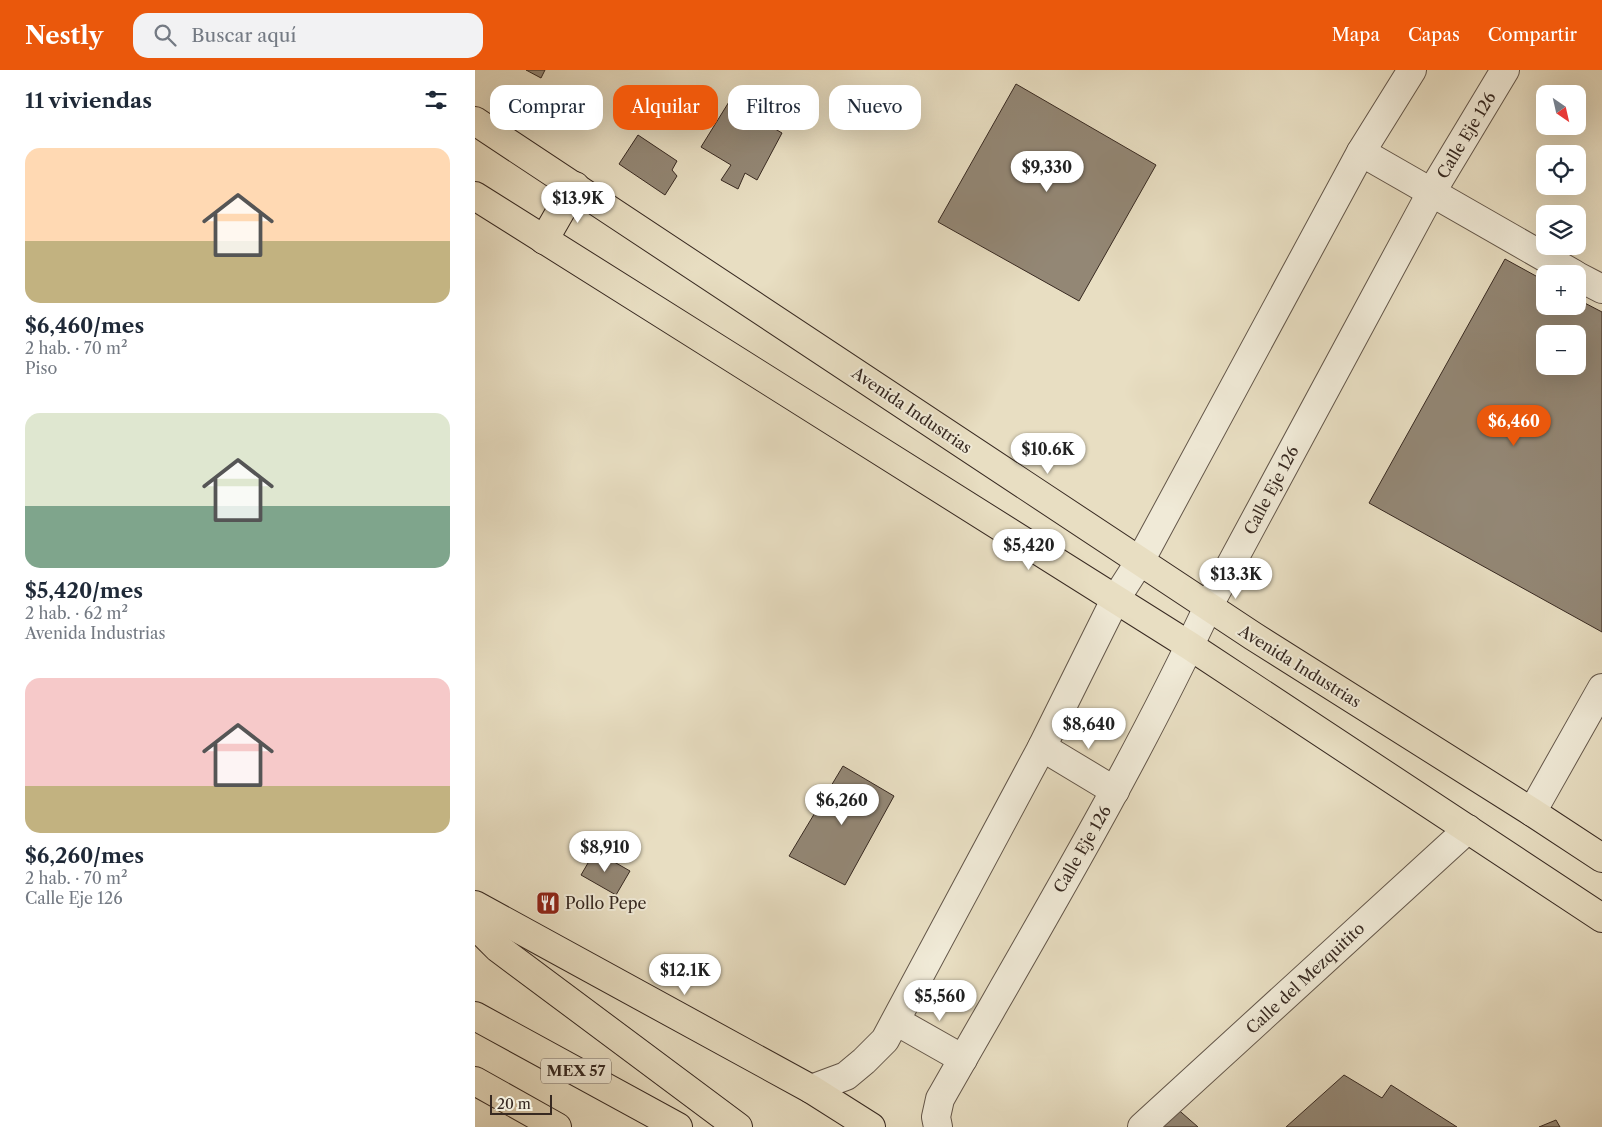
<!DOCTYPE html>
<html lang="es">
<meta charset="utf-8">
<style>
:root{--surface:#fff;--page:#f2f2f3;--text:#1f2937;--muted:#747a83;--accent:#ea580c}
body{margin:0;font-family:"Libre Caslon Text",serif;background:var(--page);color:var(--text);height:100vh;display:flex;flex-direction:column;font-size:19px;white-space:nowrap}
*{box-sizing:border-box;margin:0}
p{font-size:16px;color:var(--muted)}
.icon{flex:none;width:28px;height:28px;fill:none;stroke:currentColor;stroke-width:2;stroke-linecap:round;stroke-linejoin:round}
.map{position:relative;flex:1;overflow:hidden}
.side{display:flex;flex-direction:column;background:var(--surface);width:475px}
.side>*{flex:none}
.guide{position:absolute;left:15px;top:15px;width:475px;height:45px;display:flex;gap:10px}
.needle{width:32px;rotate:146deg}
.controls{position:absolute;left:1061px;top:15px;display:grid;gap:10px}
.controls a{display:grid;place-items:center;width:50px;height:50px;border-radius:10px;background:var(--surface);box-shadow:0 5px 20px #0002;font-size:25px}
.scale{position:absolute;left:15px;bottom:12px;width:62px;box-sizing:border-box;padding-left:5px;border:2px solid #372921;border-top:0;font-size:14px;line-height:18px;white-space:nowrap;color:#372921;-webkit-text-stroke:4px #f0ead7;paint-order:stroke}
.price{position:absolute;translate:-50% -42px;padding:0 11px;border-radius:18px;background:#fff;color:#222;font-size:16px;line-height:32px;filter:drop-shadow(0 1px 2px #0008)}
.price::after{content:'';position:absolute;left:50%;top:30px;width:15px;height:11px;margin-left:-8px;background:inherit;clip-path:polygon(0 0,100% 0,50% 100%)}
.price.selected{background:var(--accent);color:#fff}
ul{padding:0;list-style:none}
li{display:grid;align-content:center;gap:10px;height:265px;padding:0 25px}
li span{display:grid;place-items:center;height:155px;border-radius:15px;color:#555}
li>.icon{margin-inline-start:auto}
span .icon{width:90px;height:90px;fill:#fffc;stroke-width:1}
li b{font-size:21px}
h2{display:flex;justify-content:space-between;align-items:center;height:60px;padding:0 25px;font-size:21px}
.tag{padding:0 18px;border-radius:15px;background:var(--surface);box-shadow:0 5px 20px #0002;font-size:18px;line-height:45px}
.tag.selected{background:var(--accent);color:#fff}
header{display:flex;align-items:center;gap:30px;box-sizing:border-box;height:70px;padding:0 25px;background:var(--accent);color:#fff}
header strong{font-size:24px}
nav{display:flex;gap:28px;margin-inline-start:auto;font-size:18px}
.search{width:350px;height:45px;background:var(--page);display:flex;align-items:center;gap:12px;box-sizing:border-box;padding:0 18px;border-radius:15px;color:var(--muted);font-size:19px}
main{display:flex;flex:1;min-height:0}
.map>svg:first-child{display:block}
.building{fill:#938775;stroke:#372921;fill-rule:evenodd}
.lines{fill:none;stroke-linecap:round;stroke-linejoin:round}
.minor-casing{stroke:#635649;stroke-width:30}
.major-casing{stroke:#372921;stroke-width:30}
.highway-casing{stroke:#372921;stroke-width:30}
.minor{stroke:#f0ead7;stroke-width:28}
.major{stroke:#e8dec2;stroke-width:28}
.highway{stroke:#e8dec2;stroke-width:28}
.labels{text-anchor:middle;stroke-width:4;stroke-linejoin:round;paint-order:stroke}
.shield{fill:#f0ead7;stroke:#6e6358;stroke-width:1}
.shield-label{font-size:15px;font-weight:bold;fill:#372921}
.street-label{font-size:16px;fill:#372921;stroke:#f0ead7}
.poi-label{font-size:16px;fill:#372921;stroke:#f0ead7;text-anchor:start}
</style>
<header>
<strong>Nestly</strong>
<div class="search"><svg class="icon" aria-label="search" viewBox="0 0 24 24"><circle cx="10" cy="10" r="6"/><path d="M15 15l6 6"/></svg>Buscar aquí</div>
<nav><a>Mapa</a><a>Capas</a><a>Compartir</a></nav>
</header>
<main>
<section class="side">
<h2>11 viviendas<svg class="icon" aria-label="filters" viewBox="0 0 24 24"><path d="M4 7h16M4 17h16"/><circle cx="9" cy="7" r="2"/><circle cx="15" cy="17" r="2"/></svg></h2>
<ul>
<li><span style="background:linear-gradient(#ffd9b3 60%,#c2b280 0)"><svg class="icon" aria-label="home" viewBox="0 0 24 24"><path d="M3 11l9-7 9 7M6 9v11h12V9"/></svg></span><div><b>$6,460/mes</b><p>2 hab. · 70 m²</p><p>Piso</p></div></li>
<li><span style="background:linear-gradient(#dfe7d0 60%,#7fa58c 0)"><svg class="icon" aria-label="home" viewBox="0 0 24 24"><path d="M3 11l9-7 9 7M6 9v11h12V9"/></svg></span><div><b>$5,420/mes</b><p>2 hab. · 62 m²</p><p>Avenida Industrias</p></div></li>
<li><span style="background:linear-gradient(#f6c9c9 70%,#c2b280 0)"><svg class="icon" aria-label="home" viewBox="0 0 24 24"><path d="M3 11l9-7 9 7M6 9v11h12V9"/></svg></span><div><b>$6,260/mes</b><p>2 hab. · 70 m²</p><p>Calle Eje 126</p></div></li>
</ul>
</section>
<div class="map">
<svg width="1127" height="1057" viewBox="0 0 1127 1057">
<rect width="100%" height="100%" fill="#e8dec2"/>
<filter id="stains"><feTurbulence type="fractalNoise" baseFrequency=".004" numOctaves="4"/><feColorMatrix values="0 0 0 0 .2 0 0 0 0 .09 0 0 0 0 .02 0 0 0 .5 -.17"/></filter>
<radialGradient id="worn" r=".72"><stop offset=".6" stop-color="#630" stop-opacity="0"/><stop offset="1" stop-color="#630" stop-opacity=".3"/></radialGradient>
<!-- building -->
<g class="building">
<polygon points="51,0 70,0 66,8"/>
<polygon points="541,14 681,95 604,231 463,152"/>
<polygon points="257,27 291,49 290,53 307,63 282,110 270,103 263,119 246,110 256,95 226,77"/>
<polygon points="163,65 202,91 197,100 202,106 190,125 144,94"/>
<path d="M1030 189 1070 211V236H1102V229L1127 242V562L894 433ZM1070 264H1102V296H1070Z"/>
<polygon points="368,696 419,726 370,815 314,786"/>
<polygon points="120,781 155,801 141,825 106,805"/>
<polygon points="869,1005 907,1028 916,1015 982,1057 811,1057"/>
<polygon points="699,1036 723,1057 677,1057"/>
<polygon points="1081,1050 1085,1057 1064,1057"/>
</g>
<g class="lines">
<!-- minor casing -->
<g class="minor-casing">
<g id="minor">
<polyline points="886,82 1099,204"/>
<polyline points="1102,206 1127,219"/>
<polyline points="567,677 640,721"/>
<polyline points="1057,742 1127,618"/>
<polyline points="421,951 488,989"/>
<polyline points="336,1019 371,1006 389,991 410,970 567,677 640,530 665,491 886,82 937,0"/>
<path d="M463 1057 461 1047 465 1029C557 867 654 706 733 537L956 123 1030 0"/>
<polyline points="667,1057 993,759"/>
</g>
</g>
<!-- major casing -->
<g class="major-casing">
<g id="major">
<polyline points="0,51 778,566 1057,742 1127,788"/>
<polyline points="0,126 715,576 1127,848"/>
<polyline points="69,170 100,116"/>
<polyline points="0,835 336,1019 396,1057"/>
</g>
</g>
<!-- highway casing -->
<g class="highway-casing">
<g id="highway">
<polyline points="0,855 23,878 263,1057"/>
<polyline points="0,946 203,1057"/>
<polyline points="0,1011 82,1057"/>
</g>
</g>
<!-- minor -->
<use href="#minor" class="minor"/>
<!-- major -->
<use href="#major" class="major"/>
<!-- highway -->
<use href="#highway" class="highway"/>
</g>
<!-- icons -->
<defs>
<g id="restaurant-square" transform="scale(1.25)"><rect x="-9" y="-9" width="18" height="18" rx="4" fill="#8f2418" stroke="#f0ead7"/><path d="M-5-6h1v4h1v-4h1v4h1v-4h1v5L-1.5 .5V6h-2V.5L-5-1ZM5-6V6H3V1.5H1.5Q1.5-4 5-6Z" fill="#fff"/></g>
</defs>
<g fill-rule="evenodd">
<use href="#restaurant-square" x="73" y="833"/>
</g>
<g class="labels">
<!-- shield labels -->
<rect class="shield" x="66" y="988.5" width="70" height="25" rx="4"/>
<g class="shield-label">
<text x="101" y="1006">MEX 57</text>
</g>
<!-- street labels -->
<g class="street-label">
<text transform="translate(991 65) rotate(-59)" y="6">Calle Eje 126</text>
<text transform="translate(437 340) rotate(34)" y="6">Avenida Industrias</text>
<text transform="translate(796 420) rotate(-62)" y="6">Calle Eje 126</text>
<text transform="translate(825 596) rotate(32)" y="6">Avenida Industrias</text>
<text transform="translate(607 779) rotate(-60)" y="6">Calle Eje 126</text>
<text transform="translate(830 908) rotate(-43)" y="6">Calle del Mezquitito</text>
</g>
<!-- poi labels -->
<g class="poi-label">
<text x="90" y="839">Pollo Pepe</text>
</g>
</g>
<rect width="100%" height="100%" filter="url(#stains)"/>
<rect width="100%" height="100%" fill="url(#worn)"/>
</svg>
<div class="controls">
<a><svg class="needle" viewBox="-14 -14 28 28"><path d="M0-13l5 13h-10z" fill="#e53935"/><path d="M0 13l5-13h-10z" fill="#747a83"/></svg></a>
<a><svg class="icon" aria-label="locate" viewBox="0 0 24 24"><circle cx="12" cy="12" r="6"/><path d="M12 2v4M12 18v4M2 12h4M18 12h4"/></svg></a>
<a><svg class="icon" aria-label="layers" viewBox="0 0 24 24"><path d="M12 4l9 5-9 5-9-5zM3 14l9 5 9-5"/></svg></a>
<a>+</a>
<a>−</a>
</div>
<div class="scale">20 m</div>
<b class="price" style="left:572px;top:123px">$9,330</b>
<b class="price" style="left:103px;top:154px">$13.9K</b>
<b class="price selected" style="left:1039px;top:377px">$6,460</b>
<b class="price" style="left:573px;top:405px">$10.6K</b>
<b class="price" style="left:554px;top:501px">$5,420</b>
<b class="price" style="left:761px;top:530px">$13.3K</b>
<b class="price" style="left:614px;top:680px">$8,640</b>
<b class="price" style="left:367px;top:756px">$6,260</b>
<b class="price" style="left:130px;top:803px">$8,910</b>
<b class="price" style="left:210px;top:926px">$12.1K</b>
<b class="price" style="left:465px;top:952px">$5,560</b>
<div class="guide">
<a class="tag">Comprar</a>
<a class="tag selected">Alquilar</a>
<a class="tag">Filtros</a>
<a class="tag">Nuevo</a>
</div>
</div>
</main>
